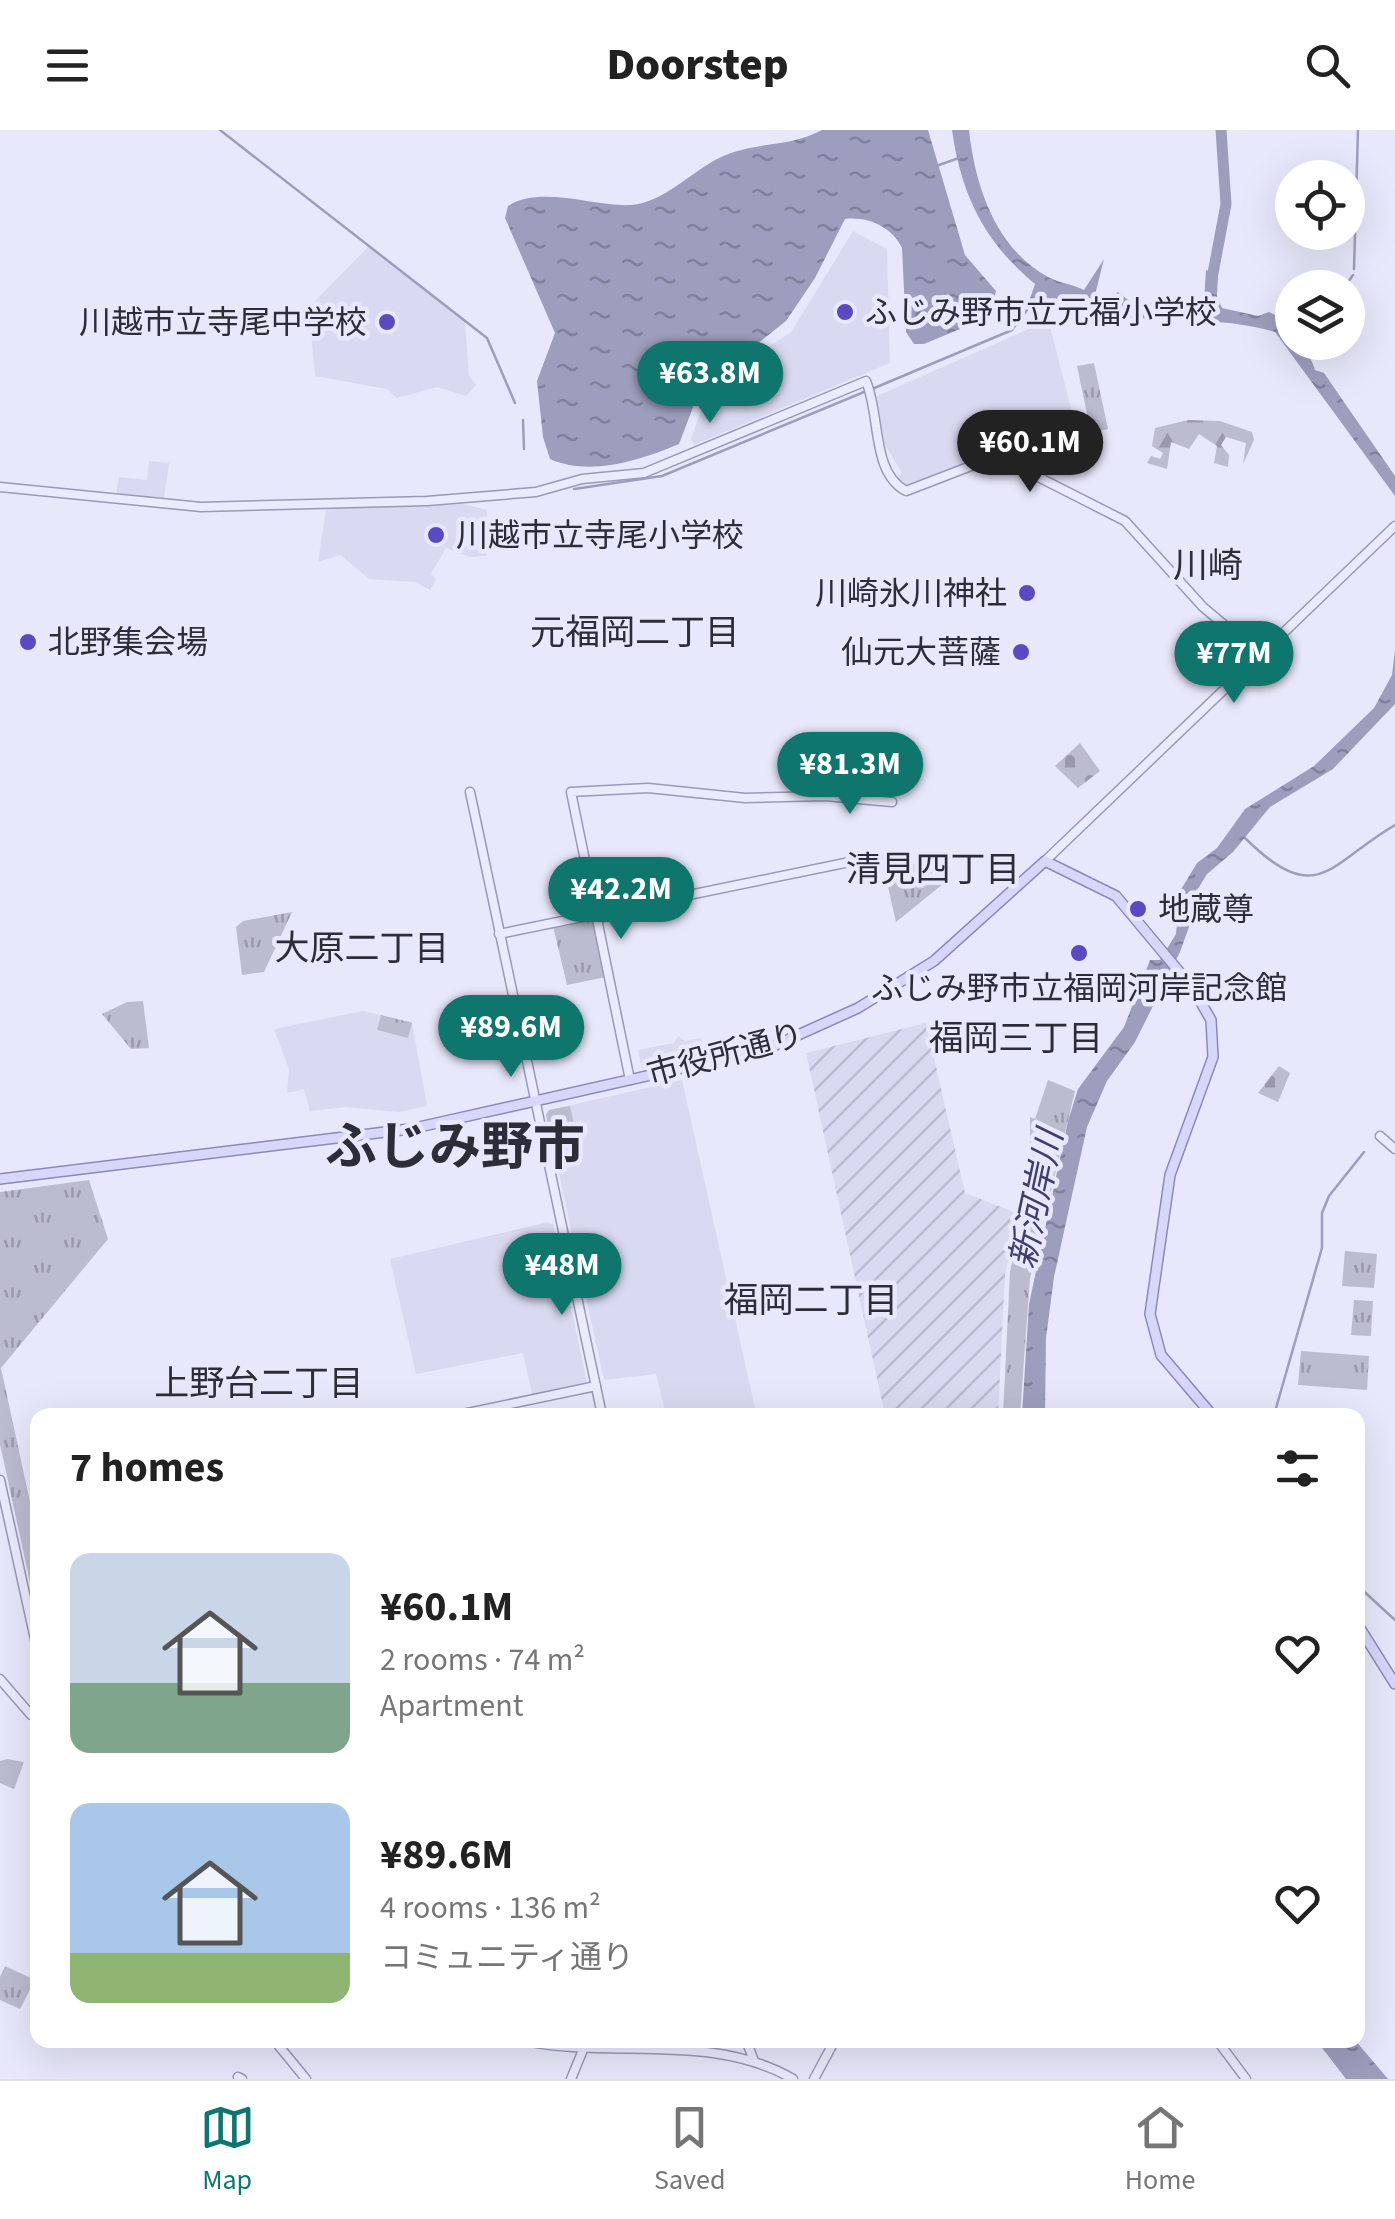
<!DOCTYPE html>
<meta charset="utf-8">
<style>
:root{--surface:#fff;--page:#f6f6f6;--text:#222;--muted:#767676;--line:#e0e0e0;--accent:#0f766e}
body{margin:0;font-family:"Source Sans 3","Noto Sans JP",sans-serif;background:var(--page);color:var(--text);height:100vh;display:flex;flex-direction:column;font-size:38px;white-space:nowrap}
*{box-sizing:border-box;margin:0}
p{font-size:32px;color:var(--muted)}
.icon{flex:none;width:55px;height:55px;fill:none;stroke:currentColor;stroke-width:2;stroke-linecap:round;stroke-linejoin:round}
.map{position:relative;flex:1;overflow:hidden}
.sheet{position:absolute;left:30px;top:1278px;width:1335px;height:640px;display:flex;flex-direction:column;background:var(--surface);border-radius:20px;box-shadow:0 10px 40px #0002}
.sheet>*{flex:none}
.tools{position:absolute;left:1275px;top:30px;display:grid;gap:20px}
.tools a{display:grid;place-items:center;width:90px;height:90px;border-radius:50%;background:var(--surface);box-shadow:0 10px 40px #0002;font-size:50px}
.price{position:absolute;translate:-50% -85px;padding:0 22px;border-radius:35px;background:var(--accent);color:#fff;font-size:32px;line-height:65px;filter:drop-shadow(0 2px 5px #0008)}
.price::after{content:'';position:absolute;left:50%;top:60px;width:30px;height:22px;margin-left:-15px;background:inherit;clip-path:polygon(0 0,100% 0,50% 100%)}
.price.selected{background:#222;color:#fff}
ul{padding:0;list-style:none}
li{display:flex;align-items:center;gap:30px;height:250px;padding:0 40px}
li span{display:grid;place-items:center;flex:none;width:280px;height:200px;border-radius:20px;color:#555}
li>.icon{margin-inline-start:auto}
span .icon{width:120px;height:120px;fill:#fffc;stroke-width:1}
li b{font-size:42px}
h2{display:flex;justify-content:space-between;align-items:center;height:120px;padding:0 40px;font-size:42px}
header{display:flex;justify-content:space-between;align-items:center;height:130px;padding:0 40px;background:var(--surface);font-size:45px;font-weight:800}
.menu{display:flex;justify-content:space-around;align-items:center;height:140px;border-top:2px solid var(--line);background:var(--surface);font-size:28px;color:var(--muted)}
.menu a{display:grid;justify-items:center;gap:5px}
.menu .selected{color:var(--accent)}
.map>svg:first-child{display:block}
.built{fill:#d9d9f1}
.industrial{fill:url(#industrial-furrows)}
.forest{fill:url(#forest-firs)}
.cemetery{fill:url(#cemetery-stones)}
.park{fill:url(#park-tufts)}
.water{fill:url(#water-ripples)}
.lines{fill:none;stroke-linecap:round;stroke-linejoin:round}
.stream{stroke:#9d9ebd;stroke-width:2.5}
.river{stroke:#9d9ebd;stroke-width:11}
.secondary-casing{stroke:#9999b8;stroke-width:11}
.primary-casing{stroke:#8a8ab7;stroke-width:12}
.secondary{stroke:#ebebfe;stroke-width:8}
.primary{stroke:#d7d7fc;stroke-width:9}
.poi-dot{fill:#5b49c2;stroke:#e8e8fc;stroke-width:4}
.labels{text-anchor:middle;stroke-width:9;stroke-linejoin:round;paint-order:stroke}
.poi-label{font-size:32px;fill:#2d2d3a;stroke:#e8e8fc;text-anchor:start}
.street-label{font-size:32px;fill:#2d2d3a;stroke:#e8e8fc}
.neighbourhood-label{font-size:35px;fill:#2d2d3a;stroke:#e8e8fc}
.water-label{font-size:35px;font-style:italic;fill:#403e6b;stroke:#e8e8fc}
.town-label{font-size:52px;font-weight:bold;fill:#2d2d3a;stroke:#e8e8fc}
</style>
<header><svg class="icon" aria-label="menu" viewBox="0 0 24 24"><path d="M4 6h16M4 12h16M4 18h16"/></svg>Doorstep<svg class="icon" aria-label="search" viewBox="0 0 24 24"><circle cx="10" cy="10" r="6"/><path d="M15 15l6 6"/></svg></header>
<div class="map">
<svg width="1395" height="1949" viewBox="0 0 1395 1949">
<defs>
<pattern id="industrial-furrows" width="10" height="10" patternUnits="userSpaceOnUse" patternTransform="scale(2.5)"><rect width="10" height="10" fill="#d9d9f1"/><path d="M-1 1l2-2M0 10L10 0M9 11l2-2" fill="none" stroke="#bbbbcf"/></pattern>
<pattern id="forest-firs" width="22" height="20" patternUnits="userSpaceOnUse" patternTransform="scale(2.5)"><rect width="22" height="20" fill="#bcbcd1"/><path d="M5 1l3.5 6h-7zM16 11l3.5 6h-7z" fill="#9999ab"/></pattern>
<pattern id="cemetery-stones" width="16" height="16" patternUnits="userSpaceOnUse" patternTransform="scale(2.5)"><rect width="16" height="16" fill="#bcbcd1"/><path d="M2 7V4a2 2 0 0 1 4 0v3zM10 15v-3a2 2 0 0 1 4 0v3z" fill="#9999ab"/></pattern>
<pattern id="park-tufts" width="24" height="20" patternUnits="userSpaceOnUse" patternTransform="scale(2.5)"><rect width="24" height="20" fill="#bcbcd1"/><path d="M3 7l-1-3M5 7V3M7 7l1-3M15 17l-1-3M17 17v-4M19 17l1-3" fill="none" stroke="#9999ab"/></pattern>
<pattern id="water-ripples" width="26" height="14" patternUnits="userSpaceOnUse" patternTransform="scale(2.5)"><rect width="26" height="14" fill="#9d9ebd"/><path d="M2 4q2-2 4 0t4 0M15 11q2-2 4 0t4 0" fill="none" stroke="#80819b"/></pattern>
</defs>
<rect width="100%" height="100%" fill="#e8e8fc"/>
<!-- built -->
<g class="built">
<polygon points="853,101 887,119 890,233 694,315 691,309 709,257 791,202"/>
<polygon points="369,116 465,192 469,246 476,255 466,266 437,257 397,268 387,259 315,246 310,192 315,171"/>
<polygon points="1040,194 1050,196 1077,302 904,355 898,346 902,343 884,313 877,266"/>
<polygon points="149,331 169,333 164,369 116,364 119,347 147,350"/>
<polygon points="463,374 487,380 486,426 470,427 446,418 431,444 436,449 430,460 415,452 369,449 341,425 318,432 326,379"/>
<polygon points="363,881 412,892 427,976 399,982 345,977 310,981 304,959 287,963 289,939 274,899"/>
<polygon points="678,906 685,911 701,908 705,925 642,938 638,920 674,913"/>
<polygon points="682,950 755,1278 720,1285 666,1285 656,1244 604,1250 546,985 549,980"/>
<polygon points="548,1092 553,1094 587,1252 532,1264 523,1223 416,1244 390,1129"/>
</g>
<!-- industrial -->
<polygon class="industrial" points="926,893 965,1063 1014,1082 1017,1087 1005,1145 998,1285 885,1285 806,923"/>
<!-- forest -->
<polygon class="forest" points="1188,290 1220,291 1252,302 1254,310 1243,334 1246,313 1226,307 1221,315 1229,325 1228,337 1214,333 1217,316 1199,304 1189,319 1171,312 1167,339 1147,333 1151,326 1160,329 1163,323 1152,316 1155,298"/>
<!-- cemetery -->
<g class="cemetery">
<polygon points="1080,613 1100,641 1078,658 1055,636"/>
<polygon points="1279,936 1290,943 1278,972 1258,963"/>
</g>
<!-- park -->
<g class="park">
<polygon points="1094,233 1108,299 1091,303 1077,236"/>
<polygon points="880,722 949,747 948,750 896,792"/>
<polygon points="292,782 264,842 242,845 236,797 243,791"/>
<polygon points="592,788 606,847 567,855 553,796"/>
<polygon points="143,871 149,918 131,919 102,884 127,872"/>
<polygon points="381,885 412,893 408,908 377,900"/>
<polygon points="1048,950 1075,961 1030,1148 1020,1285 1003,1285 1010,1142 1030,1046 1030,987 1035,989"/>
<polygon points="570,976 579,1017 554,1022 546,985 549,980"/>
<polygon points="89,1050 108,1109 1,1238 37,1404 37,1485 0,1314 0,1062"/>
<polygon points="1345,1121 1377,1124 1374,1158 1342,1156"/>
<polygon points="1354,1170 1373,1171 1371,1206 1351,1205"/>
<polygon points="1301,1221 1369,1226 1367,1260 1298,1255"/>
<polygon points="7,1629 24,1632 14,1659 0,1653 0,1631"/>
<polygon points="5,1836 35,1850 20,1879 0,1870 0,1847"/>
</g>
<!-- water -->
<g class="water">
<path d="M822 0H928L965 125 996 161 989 187 924 214H914L906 202 902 118C892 97 868 86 845 89L815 148 786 191 700 259 679 314C641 330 590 347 550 329L543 307 537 251 555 203 505 88 508 76C540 55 595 77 631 75 663 73 691 42 719 28 754 11 789 18 822 0Z"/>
<path d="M952 0H969C975 55 995 118 1048 147 1059 153 1072 154 1084 160L1104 129 1095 165 1109 169 1118 162 1132 173 1195 174 1204 171 1206 140 1218 143 1217 166 1222 178 1258 186 1269 182 1284 189C1293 211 1310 221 1315 240L1324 243 1395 346V366L1275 202C1202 180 1127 201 1052 170L1035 179 1028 174 1035 154C984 112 961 64 952 0Z"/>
<polygon points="1395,520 1395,574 1333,639 1270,677 1233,722 1207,744 1190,772 1189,797 1180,822 1135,912 1107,951 1087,997 1054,1147 1046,1208 1045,1285 1022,1285 1029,1174 1068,991 1078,959 1124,897 1150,830 1160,830 1176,804 1180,761 1197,733 1217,718 1245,679 1314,636 1374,578 1392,545"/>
<polygon points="1316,1910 1355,1910 1388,1949 1346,1949"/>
</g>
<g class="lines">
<!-- stream -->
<g class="stream">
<polyline points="220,0 487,208 515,273"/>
<polyline points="939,35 959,28"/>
<polyline points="1354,139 1358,0"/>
<polyline points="1344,158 1353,145"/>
<polyline points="872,259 1012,200 1030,176"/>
<polyline points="523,290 524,319"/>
<polyline points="574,359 662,346 864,262"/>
<path d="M1245 708C1318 780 1329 733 1395 695"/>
<polyline points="1274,1285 1322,1118 1322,1083 1329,1066 1364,1022"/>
<polyline points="1358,1456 1395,1490"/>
</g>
<!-- river -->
<polyline class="river" points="1211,154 1226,74 1221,0"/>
<!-- secondary casing -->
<g class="secondary-casing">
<g id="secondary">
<path d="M0 357 201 377 427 371 536 362 582 349 644 343 866 251C881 287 871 342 906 361L997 326 1125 391 1203 477 1260 525"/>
<polyline points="470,662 602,1285"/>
<polyline points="1045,731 1395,396"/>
<polyline points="499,804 874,727"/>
<polyline points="630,950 571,662 648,658 745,668 825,666 892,672"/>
<polyline points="1380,1006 1395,1019"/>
<polyline points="458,1285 596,1256"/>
<polyline points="0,1350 38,1523"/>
<polyline points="0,1549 31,1585 38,1586"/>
<polyline points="274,1910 306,1949"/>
<path d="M520 1910C609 1930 711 1901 793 1949"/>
<polyline points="746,1910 754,1931"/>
<polyline points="1217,1910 1246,1949"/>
<polyline points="238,1947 242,1949"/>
<polyline points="571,1949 587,1910"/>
<polyline points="814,1949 835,1910"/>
</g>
</g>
<!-- primary casing -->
<g class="primary-casing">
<g id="primary">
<polyline points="0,1049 410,999 767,919 858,878 934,831 1045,731 1116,766 1192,857 1211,890 1213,927 1170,1045 1150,1184 1161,1225 1212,1285"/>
<polyline points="1358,1495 1395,1554"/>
</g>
</g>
<!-- secondary -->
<use href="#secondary" class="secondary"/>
<!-- primary -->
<use href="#primary" class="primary"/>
</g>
<!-- markers -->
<g class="poi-dot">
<circle cx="845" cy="182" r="10"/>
<circle cx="387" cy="192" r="10"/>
<circle cx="436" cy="405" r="10"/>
<circle cx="1027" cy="463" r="10"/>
<circle cx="28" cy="512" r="10"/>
<circle cx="1021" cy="522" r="10"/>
<circle cx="1138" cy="779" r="10"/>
<circle cx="1079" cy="823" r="10"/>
</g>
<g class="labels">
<!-- poi labels -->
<g class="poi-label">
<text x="865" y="193">ふじみ野市立元福小学校</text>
<text x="367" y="203" text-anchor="end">川越市立寺尾中学校</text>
<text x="456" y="416">川越市立寺尾小学校</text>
<text x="1007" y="474" text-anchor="end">川崎氷川神社</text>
<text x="48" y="523">北野集会場</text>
<text x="1001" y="533" text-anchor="end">仙元大菩薩</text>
<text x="1158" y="790">地蔵尊</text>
<text x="1079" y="869" text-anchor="middle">ふじみ野市立福岡河岸記念館</text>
</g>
<!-- street labels -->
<g class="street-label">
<text transform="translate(725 924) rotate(-15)" y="11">市役所通り</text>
</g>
<!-- neighbourhood labels -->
<g class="neighbourhood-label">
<text x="1208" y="447">川崎</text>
<text x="635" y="514">元福岡二丁目</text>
<text x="933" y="751">清見四丁目</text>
<text x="362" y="830">大原二丁目</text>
<text x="1016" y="920">福岡三丁目</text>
<text x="811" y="1182">福岡二丁目</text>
<text x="259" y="1265">上野台二丁目</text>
</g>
<!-- water labels -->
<g class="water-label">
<text transform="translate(1036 1069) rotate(-78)" y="12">新河岸川</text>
</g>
<!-- town labels -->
<g class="town-label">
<text x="455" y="1034">ふじみ野市</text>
</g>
</g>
</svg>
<div class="tools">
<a><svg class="icon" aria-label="locate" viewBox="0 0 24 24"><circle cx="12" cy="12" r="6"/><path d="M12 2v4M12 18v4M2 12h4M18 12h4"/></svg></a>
<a><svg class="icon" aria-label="layers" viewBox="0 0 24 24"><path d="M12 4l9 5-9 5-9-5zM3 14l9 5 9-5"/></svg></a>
</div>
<b class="price" style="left:710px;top:296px">¥63.8M</b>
<b class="price selected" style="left:1030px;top:365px">¥60.1M</b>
<b class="price" style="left:1234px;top:576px">¥77M</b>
<b class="price" style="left:850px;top:687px">¥81.3M</b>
<b class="price" style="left:621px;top:812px">¥42.2M</b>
<b class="price" style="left:511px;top:950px">¥89.6M</b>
<b class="price" style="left:562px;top:1188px">¥48M</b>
<section class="sheet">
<h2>7 homes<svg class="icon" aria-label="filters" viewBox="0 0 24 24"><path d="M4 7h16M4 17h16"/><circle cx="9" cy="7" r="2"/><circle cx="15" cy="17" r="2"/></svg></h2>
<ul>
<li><span style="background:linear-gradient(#c9d6e8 65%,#7fa58c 0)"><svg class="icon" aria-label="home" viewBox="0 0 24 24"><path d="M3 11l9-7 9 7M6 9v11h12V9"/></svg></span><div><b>¥60.1M</b><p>2 rooms · 74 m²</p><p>Apartment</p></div><svg class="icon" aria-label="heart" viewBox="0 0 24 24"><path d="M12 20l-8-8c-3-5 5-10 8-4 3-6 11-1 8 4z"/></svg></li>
<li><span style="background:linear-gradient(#a9c7e8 75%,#8fb573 0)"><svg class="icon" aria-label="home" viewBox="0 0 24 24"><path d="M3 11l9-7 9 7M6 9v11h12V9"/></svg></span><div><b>¥89.6M</b><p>4 rooms · 136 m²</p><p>コミュニティ通り</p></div><svg class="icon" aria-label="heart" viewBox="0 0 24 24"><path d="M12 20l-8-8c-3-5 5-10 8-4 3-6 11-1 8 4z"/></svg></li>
</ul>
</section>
</div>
<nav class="menu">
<a class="selected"><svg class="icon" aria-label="map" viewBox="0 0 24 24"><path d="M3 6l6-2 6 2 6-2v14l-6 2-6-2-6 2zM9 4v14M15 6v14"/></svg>Map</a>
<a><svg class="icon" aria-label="saved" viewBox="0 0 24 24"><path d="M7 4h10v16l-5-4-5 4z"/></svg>Saved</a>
<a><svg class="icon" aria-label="home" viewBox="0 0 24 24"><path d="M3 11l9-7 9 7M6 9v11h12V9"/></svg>Home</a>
</nav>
